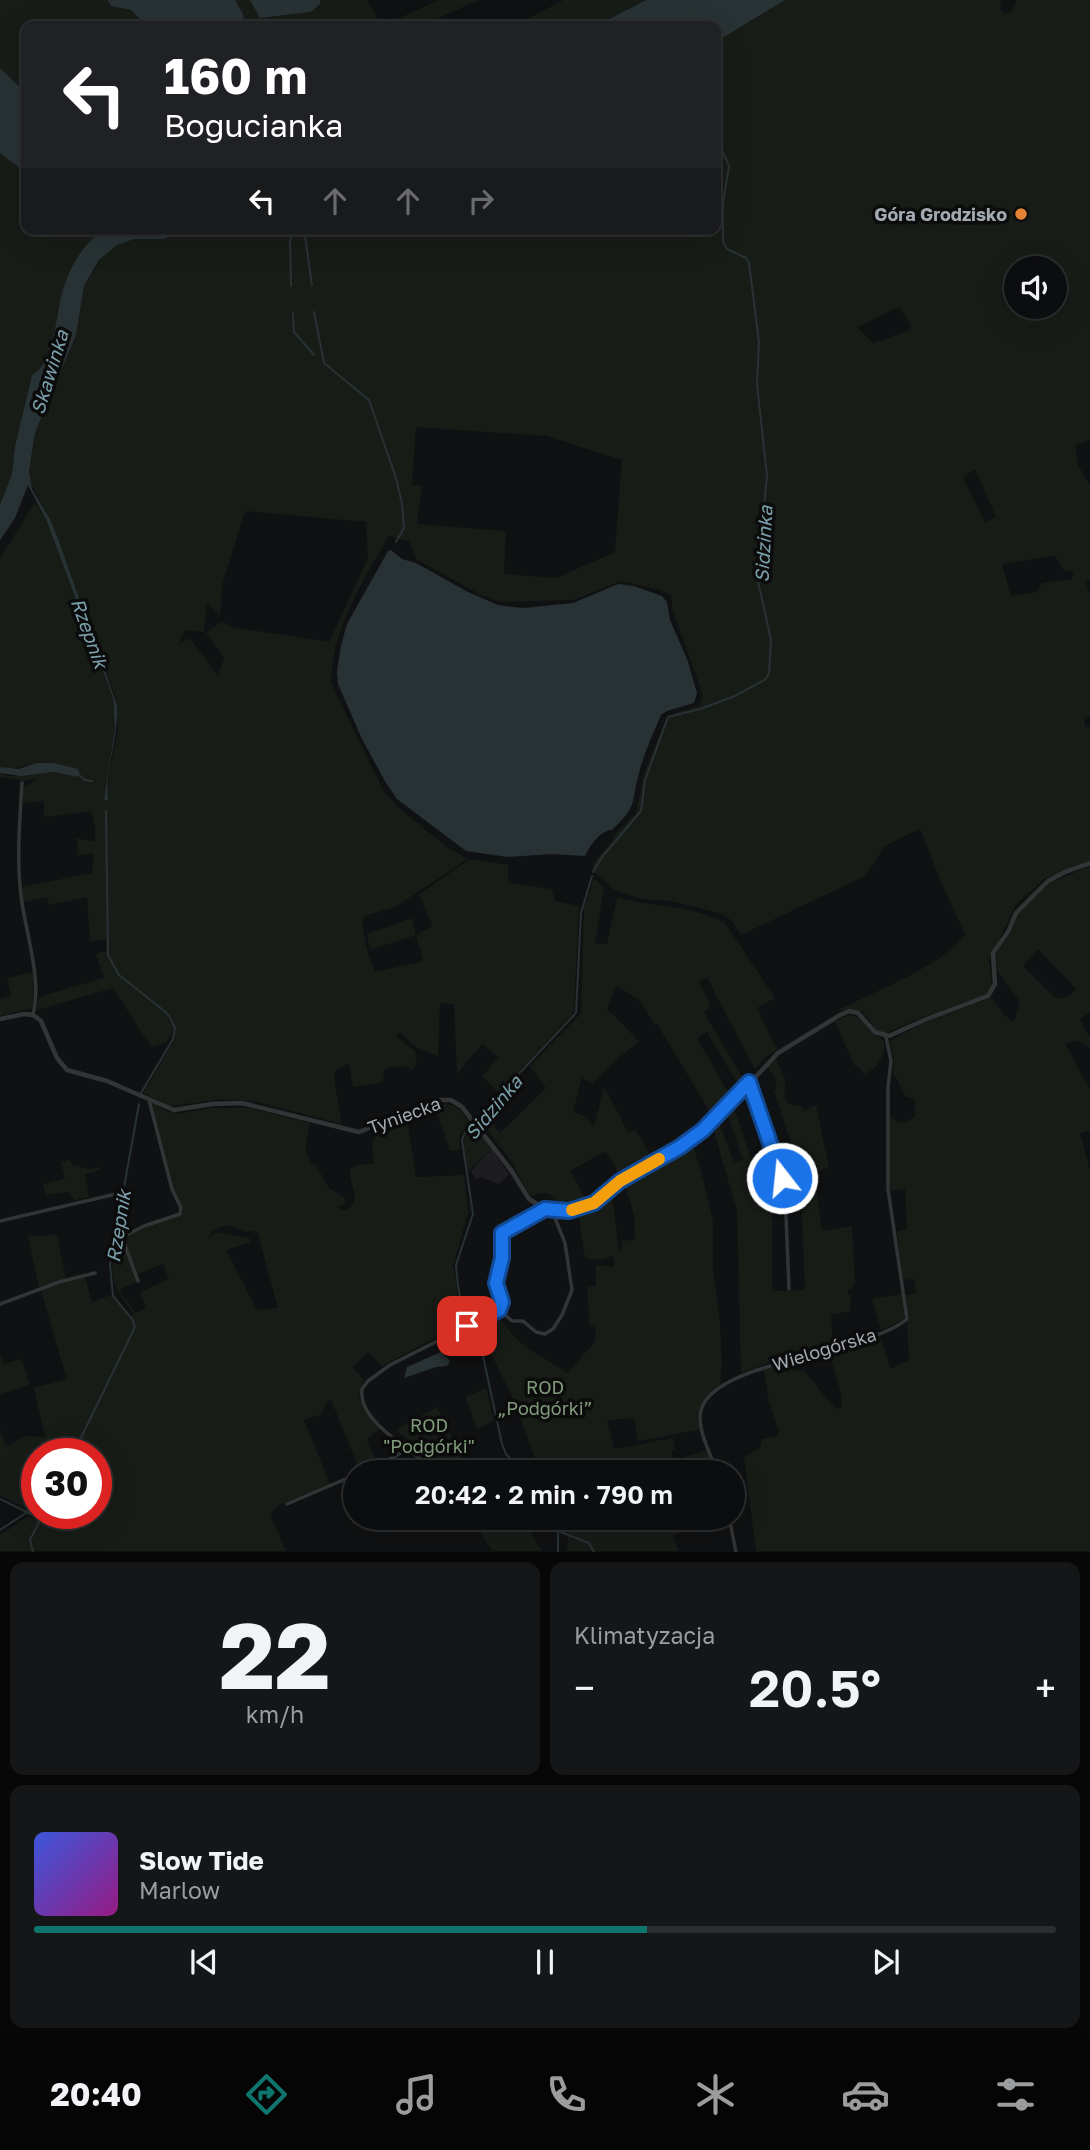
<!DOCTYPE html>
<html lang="pl">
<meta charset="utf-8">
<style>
:root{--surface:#0c0d0e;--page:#151617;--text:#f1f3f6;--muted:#9a9c9e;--line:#2c2d2e;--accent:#0f766e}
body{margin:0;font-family:"Golos Text",sans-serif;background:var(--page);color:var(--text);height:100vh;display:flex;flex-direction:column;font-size:26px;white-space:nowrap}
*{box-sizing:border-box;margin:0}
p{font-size:23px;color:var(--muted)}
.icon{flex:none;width:38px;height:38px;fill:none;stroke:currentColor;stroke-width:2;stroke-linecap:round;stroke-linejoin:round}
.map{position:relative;height:1552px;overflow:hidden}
.side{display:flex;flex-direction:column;gap:10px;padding:10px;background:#070708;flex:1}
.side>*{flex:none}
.top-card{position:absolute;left:21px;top:21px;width:700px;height:214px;border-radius:14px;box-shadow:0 7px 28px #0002,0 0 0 2px var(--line);background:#202124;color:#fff;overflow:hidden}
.fabs{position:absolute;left:1004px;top:256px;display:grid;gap:14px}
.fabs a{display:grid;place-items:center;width:63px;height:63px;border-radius:50%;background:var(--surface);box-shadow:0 7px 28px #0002,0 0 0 2px var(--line);font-size:35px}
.speed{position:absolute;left:21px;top:1438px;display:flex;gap:14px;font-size:35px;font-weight:700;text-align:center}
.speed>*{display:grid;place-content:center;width:91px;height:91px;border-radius:50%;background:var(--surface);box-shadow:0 7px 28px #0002,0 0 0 2px var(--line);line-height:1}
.speed .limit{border:10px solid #d22;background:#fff;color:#111}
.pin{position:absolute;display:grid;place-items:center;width:60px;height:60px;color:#fff;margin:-30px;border-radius:14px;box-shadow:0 4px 10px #0006}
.me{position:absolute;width:77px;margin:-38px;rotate:344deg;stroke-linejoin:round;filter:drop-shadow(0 0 5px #0008)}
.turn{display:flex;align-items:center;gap:24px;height:147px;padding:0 28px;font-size:32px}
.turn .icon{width:91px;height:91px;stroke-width:2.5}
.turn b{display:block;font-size:49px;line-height:60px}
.lanes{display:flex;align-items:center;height:66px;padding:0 28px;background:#0003;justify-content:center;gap:35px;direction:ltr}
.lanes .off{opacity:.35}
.big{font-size:52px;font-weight:600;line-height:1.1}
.side .tile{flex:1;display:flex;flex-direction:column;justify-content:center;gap:10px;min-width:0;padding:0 24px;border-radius:14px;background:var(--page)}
.side .dial{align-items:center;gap:0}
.dial b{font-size:91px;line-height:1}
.song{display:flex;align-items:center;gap:21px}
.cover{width:84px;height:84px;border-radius:10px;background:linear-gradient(135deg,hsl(230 70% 55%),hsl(310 70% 35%))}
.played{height:7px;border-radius:4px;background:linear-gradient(90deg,var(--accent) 60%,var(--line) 60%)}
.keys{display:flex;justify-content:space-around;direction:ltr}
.heat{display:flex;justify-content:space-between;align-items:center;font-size:38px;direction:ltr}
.side .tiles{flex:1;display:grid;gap:10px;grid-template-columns:1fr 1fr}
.tile:last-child{grid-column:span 2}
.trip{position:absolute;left:343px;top:1460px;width:402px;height:70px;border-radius:35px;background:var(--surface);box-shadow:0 7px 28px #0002,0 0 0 2px var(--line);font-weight:600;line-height:70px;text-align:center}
.dock{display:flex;height:112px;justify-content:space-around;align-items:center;background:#050506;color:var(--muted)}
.dock .icon{width:49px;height:49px}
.dock .active{color:var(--accent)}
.dock b{font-size:32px;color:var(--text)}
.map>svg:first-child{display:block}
</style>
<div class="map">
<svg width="1090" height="1552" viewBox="0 0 1090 1552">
<rect width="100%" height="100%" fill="#101112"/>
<!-- built -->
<polygon fill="#1d1d1f" points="492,1149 509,1174 499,1184 481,1177 476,1179 471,1171"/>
<!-- green -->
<g fill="#181c17" fill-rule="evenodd">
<polygon points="0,0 108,0 112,6 131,10 142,21 204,21 212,26 26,26 26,93 0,68"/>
<polygon points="235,0 250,0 261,18 311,12 320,4 320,0 367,0 382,26 439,0 479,0 421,26 221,26 232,23 243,14"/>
<polygon points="564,0 646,0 596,26 513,26"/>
<path d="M785 0H1003L1000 2 1001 10 1006 14 1011 12 1017 0H1090V440L1075 445 1078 465 1090 485V581L1086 582 1090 595V716L1084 718 1085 727 1090 726V861L1044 879 1015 906 989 961 992 987 986 995 923 1017 886 1033 877 1031 863 1012 850 1009 837 1011C872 992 945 965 965 934L941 882 921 831 919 829 885 846 865 876 741 935 733 922 723 914 671 901 641 899 613 889 592 870 594 862 614 839 613 836 636 813 643 777 665 720 670 715 700 705 703 695 672 608 671 595 660 590 621 581 573 600 501 602 481 595 416 559 410 542 389 536C362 582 332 629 331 683L383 790 401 810 447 847 467 859 406 900 392 908 364 916 362 920 366 947 375 972 423 961 416 935 370 950 367 934 412 918 416 935 432 926 419 894 470 859 508 865V883L552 889 555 901 579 906 574 1010 571 1016 499 1092 482 1077 498 1057 482 1044 457 1074 454 1004 440 1003 438 1056 417 1048 400 1033 395 1036 416 1052 415 1057 417 1063 412 1071 406 1066 388 1068 383 1071 384 1080 381 1083 353 1087 349 1063 335 1071 334 1079 342 1124 254 1101 221 1099 171 1106 143 1093 174 1041C177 1028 175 1013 161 1010L172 1022 174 1028 167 1042 151 1047 113 988 37 1010 38 999 42 996 104 978 96 954 106 951V939L90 942 87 897 49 905 47 897 23 902 21 887 92 873 94 854 77 855 78 844 75 838 95 842V826L91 811 44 817V801L23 803V788L37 779 23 781 0 777V773L9 776 54 772 76 777 77 769C65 767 51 760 38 763 24 765 16 771 0 767V558L35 502 47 522 113 698 115 728 104 800H108L109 774 118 729 116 698 98 654 50 519 30 482 29 471 35 433 76 335 84 286 104 254 124 241 142 238 164 239 184 230 221 233 272 229H716V42ZM1017 268H1055V306H1017ZM899 307 910 323 911 330 873 343 857 327ZM416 427 547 436 621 460 622 459 615 552 556 578 504 574 506 531 417 524 422 486 412 485ZM975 469 996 517 985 523 963 477ZM245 511 366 522 368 558 329 642 237 628 239 630 221 622 206 633 224 658 218 675 190 638 179 644 184 630 204 632 207 603 220 616 222 586ZM1052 556 1056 558 1065 571H1074L1072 579 1042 583 1037 592 1011 596 1002 564Z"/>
<path d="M0 153 26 173V229H104C84 243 72 263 64 286 56 310 55 363 32 375L15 446 12 474 0 505Z"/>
<path d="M1090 866V1012L1080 1019 1090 1038V1048L1077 1040 1065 1044 1090 1089V1130L1080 1133 1090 1170V1551H756L744 1457 760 1448 762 1439 777 1436 779 1431 769 1401 764 1370 792 1360 795 1371 803 1370C816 1382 824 1398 837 1409L842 1407 841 1393 829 1352 860 1343 879 1334 891 1369 909 1360 907 1323 909 1318 905 1295 916 1293 914 1279 903 1280 897 1231 907 1229 905 1189 890 1191 889 1115 896 1121 905 1123 915 1117V1099L906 1097 893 1072 894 1060 889 1041 930 1020 991 998 1004 1015 1014 1022 1020 1002 997 971 996 953 1008 938 1019 911 1047 884ZM1038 949 1076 989C1069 996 1063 1000 1054 997L1023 966Z"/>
<path d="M594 878 604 888 595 943 607 944 617 897C652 908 692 904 725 923L775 998 757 1008 777 1050 766 1057 755 1069 707 978 699 981 711 1006 704 1012 744 1080 739 1086 707 1032 697 1038 730 1096 710 1112 657 1024 655 1025 639 1000 616 985 607 1010 617 1018 639 1042 622 1055 592 1084 582 1078 573 1112 586 1117 594 1127 604 1087 628 1132 636 1130 653 1160 620 1176 606 1151 570 1171 587 1202 562 1208C554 1193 546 1189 531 1197L514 1167 515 1166 480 1120 485 1115 500 1133 546 1088 530 1066 581 1013 584 908Z"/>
<polygon points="33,972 33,1008 0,1016 0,999 11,996 7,978"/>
<path d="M847 1015 860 1017 870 1031 884 1041C885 1055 878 1069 864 1074L861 1069 855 1066 835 1022Z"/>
<path d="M776 1059C779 1066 784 1075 785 1082 785 1099 781 1105 802 1106L803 1111 816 1105 829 1168 814 1172 822 1231 852 1226 855 1281 851 1289H848V1294L851 1295 850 1311 831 1315 833 1347 779 1359 741 1373 737 1211 713 1128 719 1122 734 1163 743 1160 727 1112 733 1105 753 1165 761 1163 772 1206V1291L805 1290 801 1195 788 1196 778 1157 794 1152 774 1091 777 1089 774 1076 767 1067Z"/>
<path d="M151 1102 166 1111 178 1114 210 1108H249L310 1123C306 1139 303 1149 311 1164L316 1165 328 1187 346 1199 343 1205 339 1206 340 1211 348 1209C363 1195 348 1186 350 1169L355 1166 374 1163 372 1145 376 1131 407 1118 416 1177 464 1175 468 1213 453 1266 462 1313 467 1325 445 1333 382 1366 368 1353 353 1367 364 1381 359 1394 360 1400 380 1429 367 1439 378 1465 360 1471 331 1400 326 1402 322 1414 304 1420 330 1484 279 1505 270 1514 286 1551H0V1535L28 1516 36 1520 39 1516 0 1495V1430L6 1447 25 1436 45 1437 34 1388 67 1379 41 1291 58 1283 85 1277 92 1302 111 1295 129 1317 134 1315C111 1281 108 1281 117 1238L180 1214 183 1210 173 1186ZM226 1225 246 1232 257 1231 278 1308 257 1310 226 1250 251 1242 249 1238 217 1232 207 1239 213 1230ZM163 1264 169 1279 140 1292 146 1308 136 1313 119 1290 136 1282 134 1276ZM37 1454H96V1514H37Z"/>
<path d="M444 1104C457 1104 462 1113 470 1122L459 1136 460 1150 450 1151 435 1107Z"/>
<path d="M473 1125 492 1149 468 1171C465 1151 458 1140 473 1125Z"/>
<path d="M692 1142 704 1182 713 1222V1270L720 1323 722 1365 720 1386 701 1404 697 1415 700 1427 697 1430 638 1441 634 1418 607 1420 614 1449 673 1438 675 1449 671 1451 674 1460 708 1450 712 1465 691 1472H540L514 1401 477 1324 498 1315C520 1350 537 1352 568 1373L596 1340 595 1327 590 1326 587 1287 596 1286V1265L614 1267 613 1256 601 1260 585 1258 578 1213 596 1207 612 1195 619 1251H622L621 1241 635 1240 634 1215 625 1185 637 1174Z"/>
<polygon points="70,1160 72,1165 89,1169 100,1167 100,1170 85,1174 89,1197 75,1200 67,1192 46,1195 43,1184 65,1178 61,1162"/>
<polygon points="57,1235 66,1279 39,1288 28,1236"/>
<polygon points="902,1294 906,1314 902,1321 881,1330 872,1299"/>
<polygon points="0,1353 4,1364 21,1359 30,1384 0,1395"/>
<polygon points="486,1388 494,1421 477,1429 465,1397"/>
<polygon points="437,1407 470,1472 436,1472 397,1429"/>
<polygon points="470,1517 521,1517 542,1551 492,1551"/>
<polygon points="561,1517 696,1517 699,1527 673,1535 678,1551 567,1551 568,1531"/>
</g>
<!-- water -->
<g fill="#283234">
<polygon points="108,0 235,0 243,14 244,21 236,26 232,23 212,26 204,21 170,23 142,21 131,10 111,6"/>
<polygon points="250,0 320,0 320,4 311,12 260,18"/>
<polygon points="646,0 785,0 716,42 716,26 596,26"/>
<polygon points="0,68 26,93 26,173 0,153"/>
<path d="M104 229H272L221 233 184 230 164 239H134L117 245 99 260 84 286 76 335 35 433 29 471 32 489 50 519 58 539 117 705C119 739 105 768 108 800H104L115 728 113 698 47 522 28 485 15 518 0 540V505L12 474 15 446 32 375C55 364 56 309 64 286 72 263 84 243 104 229Z"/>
<path d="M391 550 402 559 416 563 468 592 498 605 523 608 573 603 618 584 634 586 662 596 667 602 670 620 687 659 697 693 694 703 667 711 661 715C653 734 644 753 639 773 630 805 639 804 612 830 599 831 590 846 585 856L552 854 508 857 466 851 397 799 386 783 362 739 338 684 337 672 341 645 347 624 388 551Z"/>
<polygon points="37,763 54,763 78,769 80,774 77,777 54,772 21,776 0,773 0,767 19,769"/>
<polygon points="441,1352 450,1361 447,1366 436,1367 404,1378 407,1367"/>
</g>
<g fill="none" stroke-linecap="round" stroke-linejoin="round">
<!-- stream -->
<g stroke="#283234" stroke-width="2">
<polyline points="304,229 312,285"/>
<polyline points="291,286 290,241 295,229"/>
<polyline points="314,312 324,363 369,400 396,478 402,504 404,528 396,542"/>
<polyline points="293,313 294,332 314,355"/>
<polyline points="79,775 85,780 92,781"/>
<polyline points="106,811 108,955 119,975 163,1010 170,1017 175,1028 173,1039 141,1093"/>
<polyline points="593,872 602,857 641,811 645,780 668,717 700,709 735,696 766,679 769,673 771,640 757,577 767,476 757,384 759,342 749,263 746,258 727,249 723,242 723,204 729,166 719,143"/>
<polyline points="73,1454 135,1327 132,1319 113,1296 110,1265 139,1104"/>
<path d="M521 1472 506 1454 502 1444 481 1347C477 1335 471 1327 466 1316 460 1302 457 1281 456 1265L473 1214 462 1140 466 1130 576 1013 581 913 592 876"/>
<polyline points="0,1499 41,1519"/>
<polyline points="554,1517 558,1527 558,1552"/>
<polyline points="0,1530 26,1513"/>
<polyline points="558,1531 589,1543 594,1552"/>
<polyline points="33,1552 30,1540 43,1514"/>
</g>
<!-- minor -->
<g stroke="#323436" stroke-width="3.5">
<path d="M22 783C20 818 17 852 20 886 23 928 43 975 33 1015"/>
<polyline points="749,1082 773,1148 785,1192 789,1289"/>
<polyline points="545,1209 502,1233 502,1258 496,1283 502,1302 499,1310 512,1321 523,1321 536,1332 545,1334 553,1329 562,1315 572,1290 565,1243 555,1218 555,1211"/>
<polyline points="0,1221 116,1194"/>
<polyline points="138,1281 122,1237 144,1226 180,1214 181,1208 172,1189 149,1100"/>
<polyline points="0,1304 59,1282 95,1273"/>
<path d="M424 1462C405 1445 358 1420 362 1389L368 1381 390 1365 499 1310"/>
<polyline points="364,1472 407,1450"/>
<path d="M717 1472C711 1455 696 1428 701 1410 715 1360 867 1354 907 1319L888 1189V1087L891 1061 886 1037"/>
<polyline points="287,1504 355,1475"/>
<polyline points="729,1517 736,1552"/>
</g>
<!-- tertiary -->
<polyline stroke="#323436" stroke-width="4.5" points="0,1019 24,1014 33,1015 41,1021 57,1058 67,1070 107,1081 174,1110 212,1104 242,1103 359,1132 439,1100 451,1100 462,1107 511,1170 529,1199 545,1209 555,1211 586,1207 602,1197 628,1176 692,1139 718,1117 778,1053 840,1015 849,1011 858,1013 875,1032 889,1036 929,1018 988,996 995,984 993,953 1008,932 1016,913 1048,881 1065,872 1090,863"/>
</g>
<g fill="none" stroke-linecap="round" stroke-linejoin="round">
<!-- route casing -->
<g stroke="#114b97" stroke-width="18">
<polyline id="route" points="467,1326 499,1310 502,1302 496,1283 502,1258 502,1233 545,1209 569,1211 594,1203 620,1181 680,1147 703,1130 749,1082 782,1178"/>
</g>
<!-- route -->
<use href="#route" stroke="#1a73e8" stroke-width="12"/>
<!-- slow -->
<polyline stroke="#f59e0b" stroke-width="12" points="572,1210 594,1203 620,1181 659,1159"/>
</g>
<!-- markers -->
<circle fill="#e58235" stroke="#0c0c0d" stroke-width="2.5" cx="1021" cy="214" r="7"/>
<g text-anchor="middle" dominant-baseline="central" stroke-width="7" stroke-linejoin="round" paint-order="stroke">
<!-- poi labels -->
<g font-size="18" font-weight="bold" fill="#a3abb2" stroke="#0c0c0d" text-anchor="end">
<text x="1007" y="214">Góra Grodzisko</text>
</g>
<!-- street labels -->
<g font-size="18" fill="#a3abb2" stroke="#0c0c0d">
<text transform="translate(404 1115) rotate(-20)">Tyniecka</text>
<text transform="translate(824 1349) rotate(-17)">Wielogórska</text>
</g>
<!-- park labels -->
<g font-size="18" fill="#809c7b" stroke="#0c0c0d">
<text x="545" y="1387">ROD<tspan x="545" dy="21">„Podgórki”</tspan></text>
<text x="429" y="1425">ROD<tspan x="429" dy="21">"Podgórki"</tspan></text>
</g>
<!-- water labels -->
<g font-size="19" font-style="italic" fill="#7ba0ab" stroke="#0c0c0d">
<text transform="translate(49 372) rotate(-73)">Skawinka</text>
<text transform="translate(763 544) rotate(-87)">Sidzinka</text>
<text transform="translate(90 633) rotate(70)">Rzepnik</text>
<text transform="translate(493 1107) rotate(-50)">Sidzinka</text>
<text transform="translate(118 1226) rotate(-81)">Rzepnik</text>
</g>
</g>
</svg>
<div class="fabs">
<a><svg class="icon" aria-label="sound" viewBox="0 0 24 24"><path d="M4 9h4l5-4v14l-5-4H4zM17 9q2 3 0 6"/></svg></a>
</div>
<div class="speed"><div class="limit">30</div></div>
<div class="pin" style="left:467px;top:1326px;background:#d93025"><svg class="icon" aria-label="arrive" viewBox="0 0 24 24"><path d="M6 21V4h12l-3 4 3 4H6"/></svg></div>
<svg class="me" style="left:782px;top:1178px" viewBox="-20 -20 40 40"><circle r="17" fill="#1a73e8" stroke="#fff" stroke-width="3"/><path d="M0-11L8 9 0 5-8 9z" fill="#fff"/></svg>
<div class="trip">20:42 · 2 min · 790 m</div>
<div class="top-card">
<div class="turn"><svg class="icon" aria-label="left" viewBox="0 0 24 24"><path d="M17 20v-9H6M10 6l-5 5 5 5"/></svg><div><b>160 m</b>Bogucianka</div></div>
<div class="lanes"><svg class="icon" aria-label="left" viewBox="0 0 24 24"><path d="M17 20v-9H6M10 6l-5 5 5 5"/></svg><svg class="icon off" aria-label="ahead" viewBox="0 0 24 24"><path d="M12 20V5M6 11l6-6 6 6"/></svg><svg class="icon off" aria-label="ahead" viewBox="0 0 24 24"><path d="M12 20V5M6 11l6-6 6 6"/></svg><svg class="icon off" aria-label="right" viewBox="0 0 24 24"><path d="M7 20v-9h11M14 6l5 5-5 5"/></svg></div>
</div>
</div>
<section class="side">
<div class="tiles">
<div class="tile dial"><b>22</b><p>km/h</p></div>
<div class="tile"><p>Klimatyzacja</p>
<div class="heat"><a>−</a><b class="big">20.5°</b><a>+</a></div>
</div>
<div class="tile">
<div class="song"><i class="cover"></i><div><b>Slow Tide</b><p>Marlow</p></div></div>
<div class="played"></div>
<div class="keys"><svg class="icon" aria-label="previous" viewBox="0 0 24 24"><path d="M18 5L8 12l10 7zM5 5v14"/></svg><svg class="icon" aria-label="pause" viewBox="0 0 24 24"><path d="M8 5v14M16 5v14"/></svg><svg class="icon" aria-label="next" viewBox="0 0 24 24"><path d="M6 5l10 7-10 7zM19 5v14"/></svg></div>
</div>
</div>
</section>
<nav class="dock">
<b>20:40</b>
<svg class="icon active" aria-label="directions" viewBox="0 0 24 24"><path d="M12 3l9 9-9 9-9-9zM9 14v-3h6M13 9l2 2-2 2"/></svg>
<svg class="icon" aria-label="music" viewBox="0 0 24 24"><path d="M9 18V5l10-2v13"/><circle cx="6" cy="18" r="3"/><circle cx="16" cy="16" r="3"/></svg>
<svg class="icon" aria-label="phone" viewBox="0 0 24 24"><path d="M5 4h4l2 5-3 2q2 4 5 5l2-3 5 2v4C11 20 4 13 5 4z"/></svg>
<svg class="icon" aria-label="climate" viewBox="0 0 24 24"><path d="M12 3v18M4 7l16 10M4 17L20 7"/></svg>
<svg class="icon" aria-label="car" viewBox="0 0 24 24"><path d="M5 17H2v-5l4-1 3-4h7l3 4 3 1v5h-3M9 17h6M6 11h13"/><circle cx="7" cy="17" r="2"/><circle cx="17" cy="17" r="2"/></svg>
<svg class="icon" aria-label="filters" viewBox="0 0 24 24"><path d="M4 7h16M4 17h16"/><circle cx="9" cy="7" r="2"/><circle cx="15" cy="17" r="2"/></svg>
</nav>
